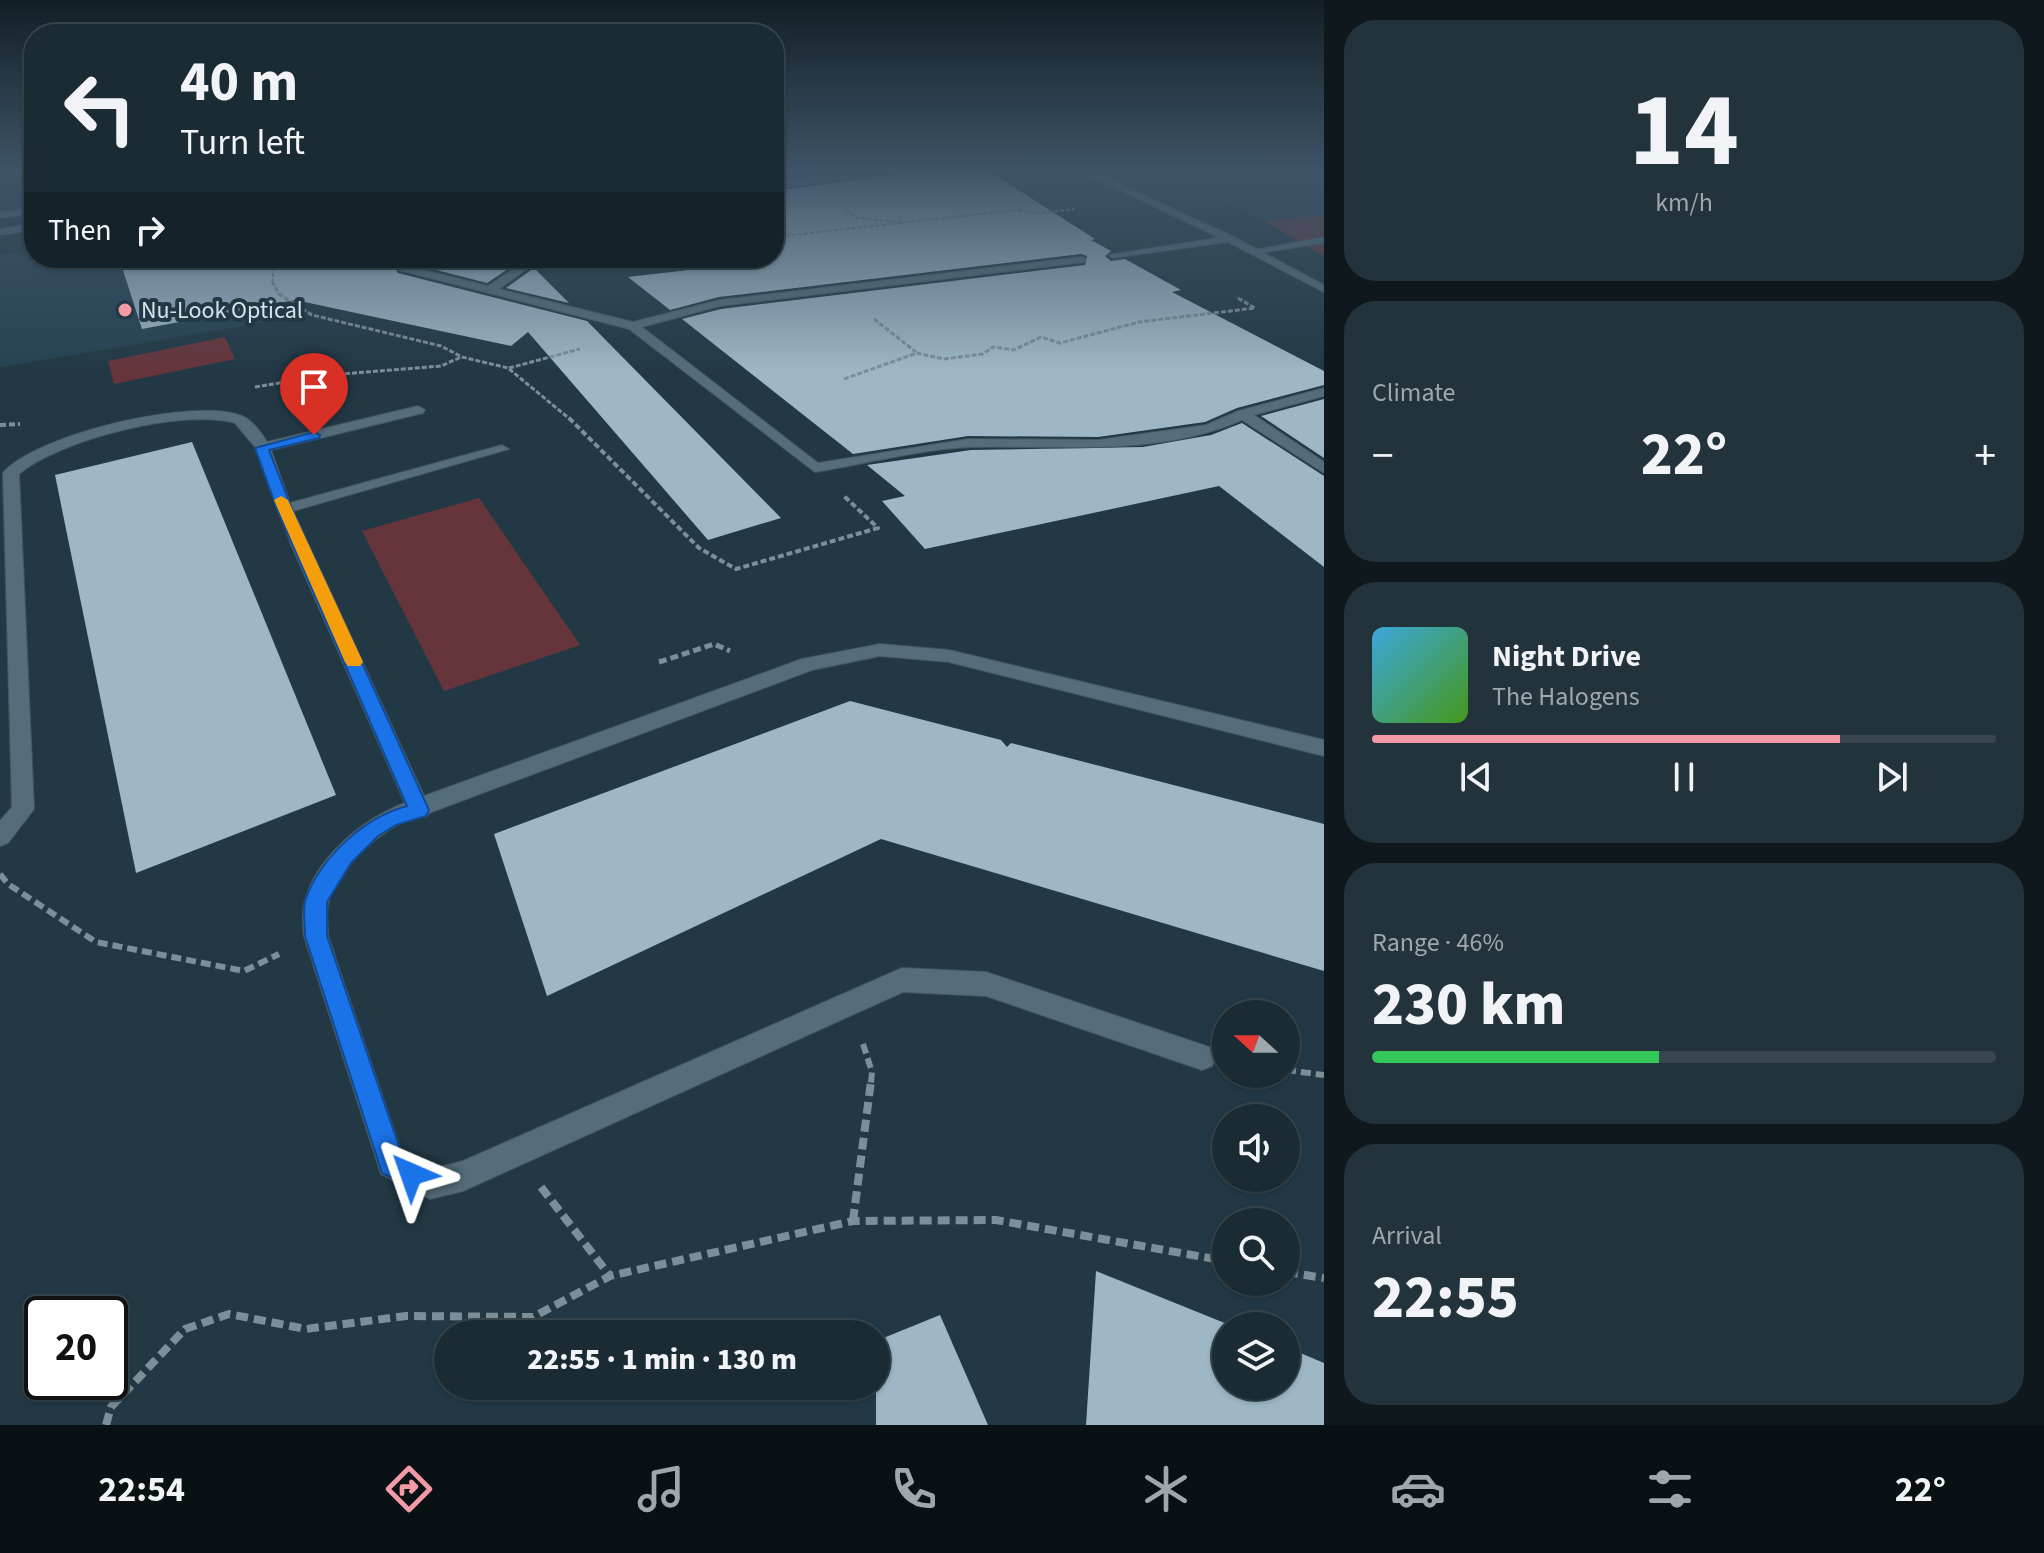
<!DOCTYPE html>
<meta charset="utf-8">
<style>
:root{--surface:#1a2b34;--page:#23333c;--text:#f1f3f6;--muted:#9fa7ac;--line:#38474f;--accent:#f49aa5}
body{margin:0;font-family:"Source Sans 3",sans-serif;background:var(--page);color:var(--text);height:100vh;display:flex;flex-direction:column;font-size:30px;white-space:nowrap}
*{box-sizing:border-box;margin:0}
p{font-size:26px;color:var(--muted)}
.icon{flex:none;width:44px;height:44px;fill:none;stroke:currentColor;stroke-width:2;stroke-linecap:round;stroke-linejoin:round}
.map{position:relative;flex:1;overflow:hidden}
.sheet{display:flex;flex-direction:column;gap:20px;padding:20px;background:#0e181d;width:720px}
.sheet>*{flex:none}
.hud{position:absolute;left:24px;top:24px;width:760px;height:244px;border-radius:32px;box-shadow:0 2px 6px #0004,0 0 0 2px var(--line);background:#1a2b34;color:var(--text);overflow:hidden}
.needle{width:52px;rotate:291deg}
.buttons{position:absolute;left:1212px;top:1000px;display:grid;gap:16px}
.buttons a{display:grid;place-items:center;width:88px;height:88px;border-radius:50%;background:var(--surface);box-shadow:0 2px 6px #0004,0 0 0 2px var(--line);font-size:40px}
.speed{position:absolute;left:24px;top:1296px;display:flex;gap:16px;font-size:40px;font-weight:700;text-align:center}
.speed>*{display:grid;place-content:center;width:104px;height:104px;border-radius:50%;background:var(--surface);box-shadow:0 2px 6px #0004,0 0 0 2px var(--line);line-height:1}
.speed .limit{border:4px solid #111;border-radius:12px;background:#fff;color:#111}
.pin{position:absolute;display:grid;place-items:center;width:68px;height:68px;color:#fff;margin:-82px -34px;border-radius:50% 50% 50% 0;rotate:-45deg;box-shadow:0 0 8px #0007}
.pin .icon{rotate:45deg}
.me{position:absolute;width:88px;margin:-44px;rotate:317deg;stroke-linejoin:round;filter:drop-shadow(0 0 6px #0008)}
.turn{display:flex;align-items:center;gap:28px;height:168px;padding:0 24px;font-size:36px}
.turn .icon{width:104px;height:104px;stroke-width:2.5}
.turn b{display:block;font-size:56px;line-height:68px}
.then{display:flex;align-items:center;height:76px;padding:0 24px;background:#0003;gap:16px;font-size:30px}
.big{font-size:60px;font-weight:800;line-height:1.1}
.sheet .widget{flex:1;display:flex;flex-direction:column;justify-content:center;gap:12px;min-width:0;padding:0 28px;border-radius:32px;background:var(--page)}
.sheet .dial{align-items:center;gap:0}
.dial b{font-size:104px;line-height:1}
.song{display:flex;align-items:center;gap:24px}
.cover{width:96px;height:96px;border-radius:12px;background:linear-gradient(135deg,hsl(200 70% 55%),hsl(100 70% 35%))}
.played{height:8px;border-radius:4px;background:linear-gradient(90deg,var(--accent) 75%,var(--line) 75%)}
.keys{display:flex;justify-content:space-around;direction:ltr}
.heat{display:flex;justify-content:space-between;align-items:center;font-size:44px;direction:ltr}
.charge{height:12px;border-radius:6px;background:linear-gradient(90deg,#34c759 46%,var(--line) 0)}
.trip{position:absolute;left:434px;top:1320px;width:456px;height:80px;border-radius:40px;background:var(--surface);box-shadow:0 2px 6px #0004,0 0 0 2px var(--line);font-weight:800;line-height:80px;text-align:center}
.tabs{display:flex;height:128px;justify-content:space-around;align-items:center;background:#0a1115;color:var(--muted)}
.tabs .icon{width:56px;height:56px}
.tabs .active{color:var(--accent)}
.tabs b{font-size:36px;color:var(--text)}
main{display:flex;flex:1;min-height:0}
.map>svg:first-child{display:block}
</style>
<main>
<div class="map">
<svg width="1324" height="1425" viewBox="0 0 1324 1425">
<rect width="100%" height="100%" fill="#223945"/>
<!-- built -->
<g fill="#264353">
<polygon points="1159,172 1324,172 1324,215 1264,221"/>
<polygon points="34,250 34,258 238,258 268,322 0,367 0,255"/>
</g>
<!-- green -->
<g fill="#66353c">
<polygon points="1324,215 1324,256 1264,221"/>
<polygon points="225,337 235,359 114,384 108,361"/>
<polygon points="479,498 580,645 444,691 362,531"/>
</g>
<!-- building -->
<g fill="#9db7c6">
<polygon points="916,172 990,172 1095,239 1091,240 1111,251 1105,256 1111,261 1125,259 1181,290 1172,292 1324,371 1324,385 1237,408 1205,422 1098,437 968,436 853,454 682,319 721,309 1085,265 1087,256 1081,254 719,297 670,310 628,277 774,260 774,191"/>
<polygon points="119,258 388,258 398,273 587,321 781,518 708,540 528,332 511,346 295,300 142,329"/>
<polygon points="405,258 525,258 487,283 409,263"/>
<polygon points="534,268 569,303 506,288"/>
<polygon points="1324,399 1324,458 1261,416"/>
<polygon points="1242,423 1324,476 1324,567 1219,486 925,549 882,501 905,496 867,465 971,450 1143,447 1211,435"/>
<polygon points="192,442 336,795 136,873 55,475"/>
<polygon points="850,701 1001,740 1007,747 1011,743 1324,824 1324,971 881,839 547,996 494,834"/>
<polygon points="1096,1271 1232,1326 1226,1326 1226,1386 1286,1386 1286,1347 1324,1363 1324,1425 1086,1425"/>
<polygon points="940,1315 988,1425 876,1425 876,1341"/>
</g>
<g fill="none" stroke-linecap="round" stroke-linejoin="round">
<!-- service casing -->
<g stroke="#425660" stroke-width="2">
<g id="service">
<polygon points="1230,236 1234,241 1113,258 1108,255"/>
<polygon points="1324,237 1324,243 1255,254 1250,251"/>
<polygon points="55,258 65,258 65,259 60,262"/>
<path d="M418 406 425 410 423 413 271 450 290 503 502 445 509 449 293 511 424 796 802 659 880 644 949 650 1324 740V756L949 662 880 656 812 670 429 813 427 816C417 819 407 819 397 825 371 839 334 874 328 904 326 915 328 926 328 936L402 1154 431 1169 463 1161 902 968 986 972 1212 1048 1216 1057 1212 1066 1202 1070 986 996 903 992 463 1191 430 1199 381 1174 304 936C303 926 302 915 304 905 314 858 363 819 405 803L291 544 255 447 235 423C183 408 59 440 19 474L34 809 8 843 0 846V821L12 807 3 473C37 434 194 397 242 416 253 421 261 432 267 442Z"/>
</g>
</g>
<!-- pedestrian casing -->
<g stroke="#425660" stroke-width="2">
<g id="pedestrian">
<polygon points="877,172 913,172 774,188 774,182"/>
<path d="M1081 257 1085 258V262L720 306 642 327 818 463 968 439 1098 440 1206 425 1238 411 1324 388V396L1254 415 1324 462V473L1242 420C1158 457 1061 445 971 447 923 449 864 464 815 472L629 329 399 270 391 258H401L407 266 488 286 530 258H542L499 289 633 322 719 300Z"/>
</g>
</g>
<!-- tertiary casing -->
<g stroke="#425660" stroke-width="2">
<g id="tertiary">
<polygon points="1082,172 1094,172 1234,237 1324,285 1324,292 1226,241"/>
<polygon points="34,208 34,214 0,218 0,212"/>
<polygon points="34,224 34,230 0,235 0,229"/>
</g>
</g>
<!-- path-far5 -->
<g stroke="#7c8e98" stroke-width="2" stroke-dasharray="4 2" stroke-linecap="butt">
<polyline points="846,210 857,218 901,222"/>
<polyline points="774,237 1017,210 1040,213 1075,209"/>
<polyline points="706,258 717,268"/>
<polyline points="579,267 589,258"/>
<polyline points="273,283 273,258"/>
</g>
<!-- path-far4 -->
<g stroke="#7c8e98" stroke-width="3" stroke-dasharray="5 2" stroke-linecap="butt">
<polyline points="272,281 279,294 312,315 441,346 462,357 508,368 571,420"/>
<polyline points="874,319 916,352"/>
<polyline points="509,368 580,349"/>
<polyline points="844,379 917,353 944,359 983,354 993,347 1014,350 1041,337 1060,343 1139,322 1255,308 1236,297"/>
<polyline points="255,387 329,375 441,366 461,357"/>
</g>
<!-- path-far3 -->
<g stroke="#7c8e98" stroke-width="4" stroke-dasharray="6 3" stroke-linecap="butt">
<polyline points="569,418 699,548 736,569 878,528 844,496"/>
<polyline points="0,425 20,424"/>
</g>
<!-- path-far2 -->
<polyline stroke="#7c8e98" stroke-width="5" stroke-dasharray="8 4" stroke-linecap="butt" points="659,662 714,644 730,651"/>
<!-- path-far1 -->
<g stroke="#7c8e98" stroke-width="6" stroke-dasharray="10 5" stroke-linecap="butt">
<polyline points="0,874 8,884 96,942 244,971 279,954"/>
<polyline points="863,1044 872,1072 871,1083"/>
<polyline points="1286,1070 1324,1075"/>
</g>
<!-- path -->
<g stroke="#7c8e98" stroke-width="8" stroke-dasharray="12 6" stroke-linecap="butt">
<polyline points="541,1187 610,1276"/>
<polyline points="853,1221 871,1081"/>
<polyline points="1286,1272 1324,1278"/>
<polyline points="106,1425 111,1407 185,1329 229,1314 306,1329 406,1316 533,1317 610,1276 853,1221 996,1220 1226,1261"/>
</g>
<!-- service -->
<use href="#service" fill="#556d7b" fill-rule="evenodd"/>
<!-- pedestrian -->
<use href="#pedestrian" fill="#556d7b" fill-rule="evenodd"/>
<!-- tertiary -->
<use href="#tertiary" fill="#556d7b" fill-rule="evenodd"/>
</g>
<!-- sky -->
<linearGradient id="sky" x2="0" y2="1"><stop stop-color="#131f26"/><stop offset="0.46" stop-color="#3e5468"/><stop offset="1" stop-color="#3e5468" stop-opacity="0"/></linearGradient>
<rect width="1324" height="372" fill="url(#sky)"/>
<!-- route -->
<path fill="#1a73e8" stroke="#114b97" stroke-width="2" d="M314 432 320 435 319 438 269 450 292 509 429 810 426 816 396 825 378 836 351 863 327 902V936L402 1155 420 1164 424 1174 420 1183 411 1187 382 1173 305 936C305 924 302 908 306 898 322 856 365 817 407 806L277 509 255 448Z"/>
<!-- slow -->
<polygon fill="#f59e0b" points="281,496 288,500 363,662 360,666 348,666 345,662 274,500"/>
<!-- markers -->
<circle fill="#f49aa5" stroke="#223945" stroke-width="3" cx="125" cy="310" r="8"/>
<g text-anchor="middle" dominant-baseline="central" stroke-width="8" stroke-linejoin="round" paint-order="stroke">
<!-- far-poi labels -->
<g font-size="24" fill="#d5e2ea" stroke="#223945" text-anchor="start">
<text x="141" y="310">Nu-Look Optical</text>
</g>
</g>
</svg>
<div class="buttons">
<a><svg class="needle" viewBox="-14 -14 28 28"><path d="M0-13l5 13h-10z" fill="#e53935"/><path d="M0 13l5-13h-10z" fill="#9fa7ac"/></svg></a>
<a><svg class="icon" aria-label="sound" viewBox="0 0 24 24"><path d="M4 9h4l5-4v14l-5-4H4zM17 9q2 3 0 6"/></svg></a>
<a><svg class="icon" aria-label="search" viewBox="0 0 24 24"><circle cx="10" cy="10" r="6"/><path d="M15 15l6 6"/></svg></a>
<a><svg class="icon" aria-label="layers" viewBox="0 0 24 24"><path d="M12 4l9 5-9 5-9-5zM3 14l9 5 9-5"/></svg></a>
</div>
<div class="speed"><div class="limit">20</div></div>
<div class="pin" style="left:314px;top:435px;background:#d93025"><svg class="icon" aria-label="arrive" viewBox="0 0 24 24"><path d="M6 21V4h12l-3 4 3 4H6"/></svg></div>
<svg class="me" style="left:411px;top:1174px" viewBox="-20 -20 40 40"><path d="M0-17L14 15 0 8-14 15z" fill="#1a73e8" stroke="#fff" stroke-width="4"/></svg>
<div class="trip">22:55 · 1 min · 130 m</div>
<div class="hud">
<div class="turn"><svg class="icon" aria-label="left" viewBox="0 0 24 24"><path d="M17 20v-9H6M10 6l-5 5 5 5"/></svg><div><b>40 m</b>Turn left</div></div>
<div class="then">Then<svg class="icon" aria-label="right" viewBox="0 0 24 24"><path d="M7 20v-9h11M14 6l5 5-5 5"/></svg></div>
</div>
</div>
<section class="sheet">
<div class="widget dial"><b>14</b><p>km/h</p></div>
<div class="widget"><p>Climate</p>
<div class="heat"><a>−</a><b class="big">22°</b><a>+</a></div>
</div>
<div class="widget">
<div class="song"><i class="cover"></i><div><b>Night Drive</b><p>The Halogens</p></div></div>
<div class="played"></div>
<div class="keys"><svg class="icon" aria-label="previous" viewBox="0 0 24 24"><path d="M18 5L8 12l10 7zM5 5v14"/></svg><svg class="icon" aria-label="pause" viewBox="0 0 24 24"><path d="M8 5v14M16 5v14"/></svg><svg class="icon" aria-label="next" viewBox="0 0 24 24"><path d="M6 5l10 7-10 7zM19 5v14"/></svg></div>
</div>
<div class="widget"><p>Range · 46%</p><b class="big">230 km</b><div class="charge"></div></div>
<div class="widget"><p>Arrival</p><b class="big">22:55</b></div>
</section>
</main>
<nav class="tabs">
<b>22:54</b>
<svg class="icon active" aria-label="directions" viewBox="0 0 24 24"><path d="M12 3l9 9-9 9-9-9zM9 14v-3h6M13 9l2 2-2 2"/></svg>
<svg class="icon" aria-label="music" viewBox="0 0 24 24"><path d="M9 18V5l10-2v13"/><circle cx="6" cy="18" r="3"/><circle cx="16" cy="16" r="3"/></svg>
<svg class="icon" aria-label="phone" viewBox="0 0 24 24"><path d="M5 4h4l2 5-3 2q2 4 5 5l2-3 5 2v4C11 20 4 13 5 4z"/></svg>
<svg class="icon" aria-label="climate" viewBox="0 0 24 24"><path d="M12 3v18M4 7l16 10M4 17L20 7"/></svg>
<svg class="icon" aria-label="car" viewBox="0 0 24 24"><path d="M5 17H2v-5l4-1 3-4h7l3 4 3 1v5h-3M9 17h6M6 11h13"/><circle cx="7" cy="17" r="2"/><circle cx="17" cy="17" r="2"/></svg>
<svg class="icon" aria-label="filters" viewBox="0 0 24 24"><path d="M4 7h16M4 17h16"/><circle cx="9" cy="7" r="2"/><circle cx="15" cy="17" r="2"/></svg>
<b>22°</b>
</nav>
